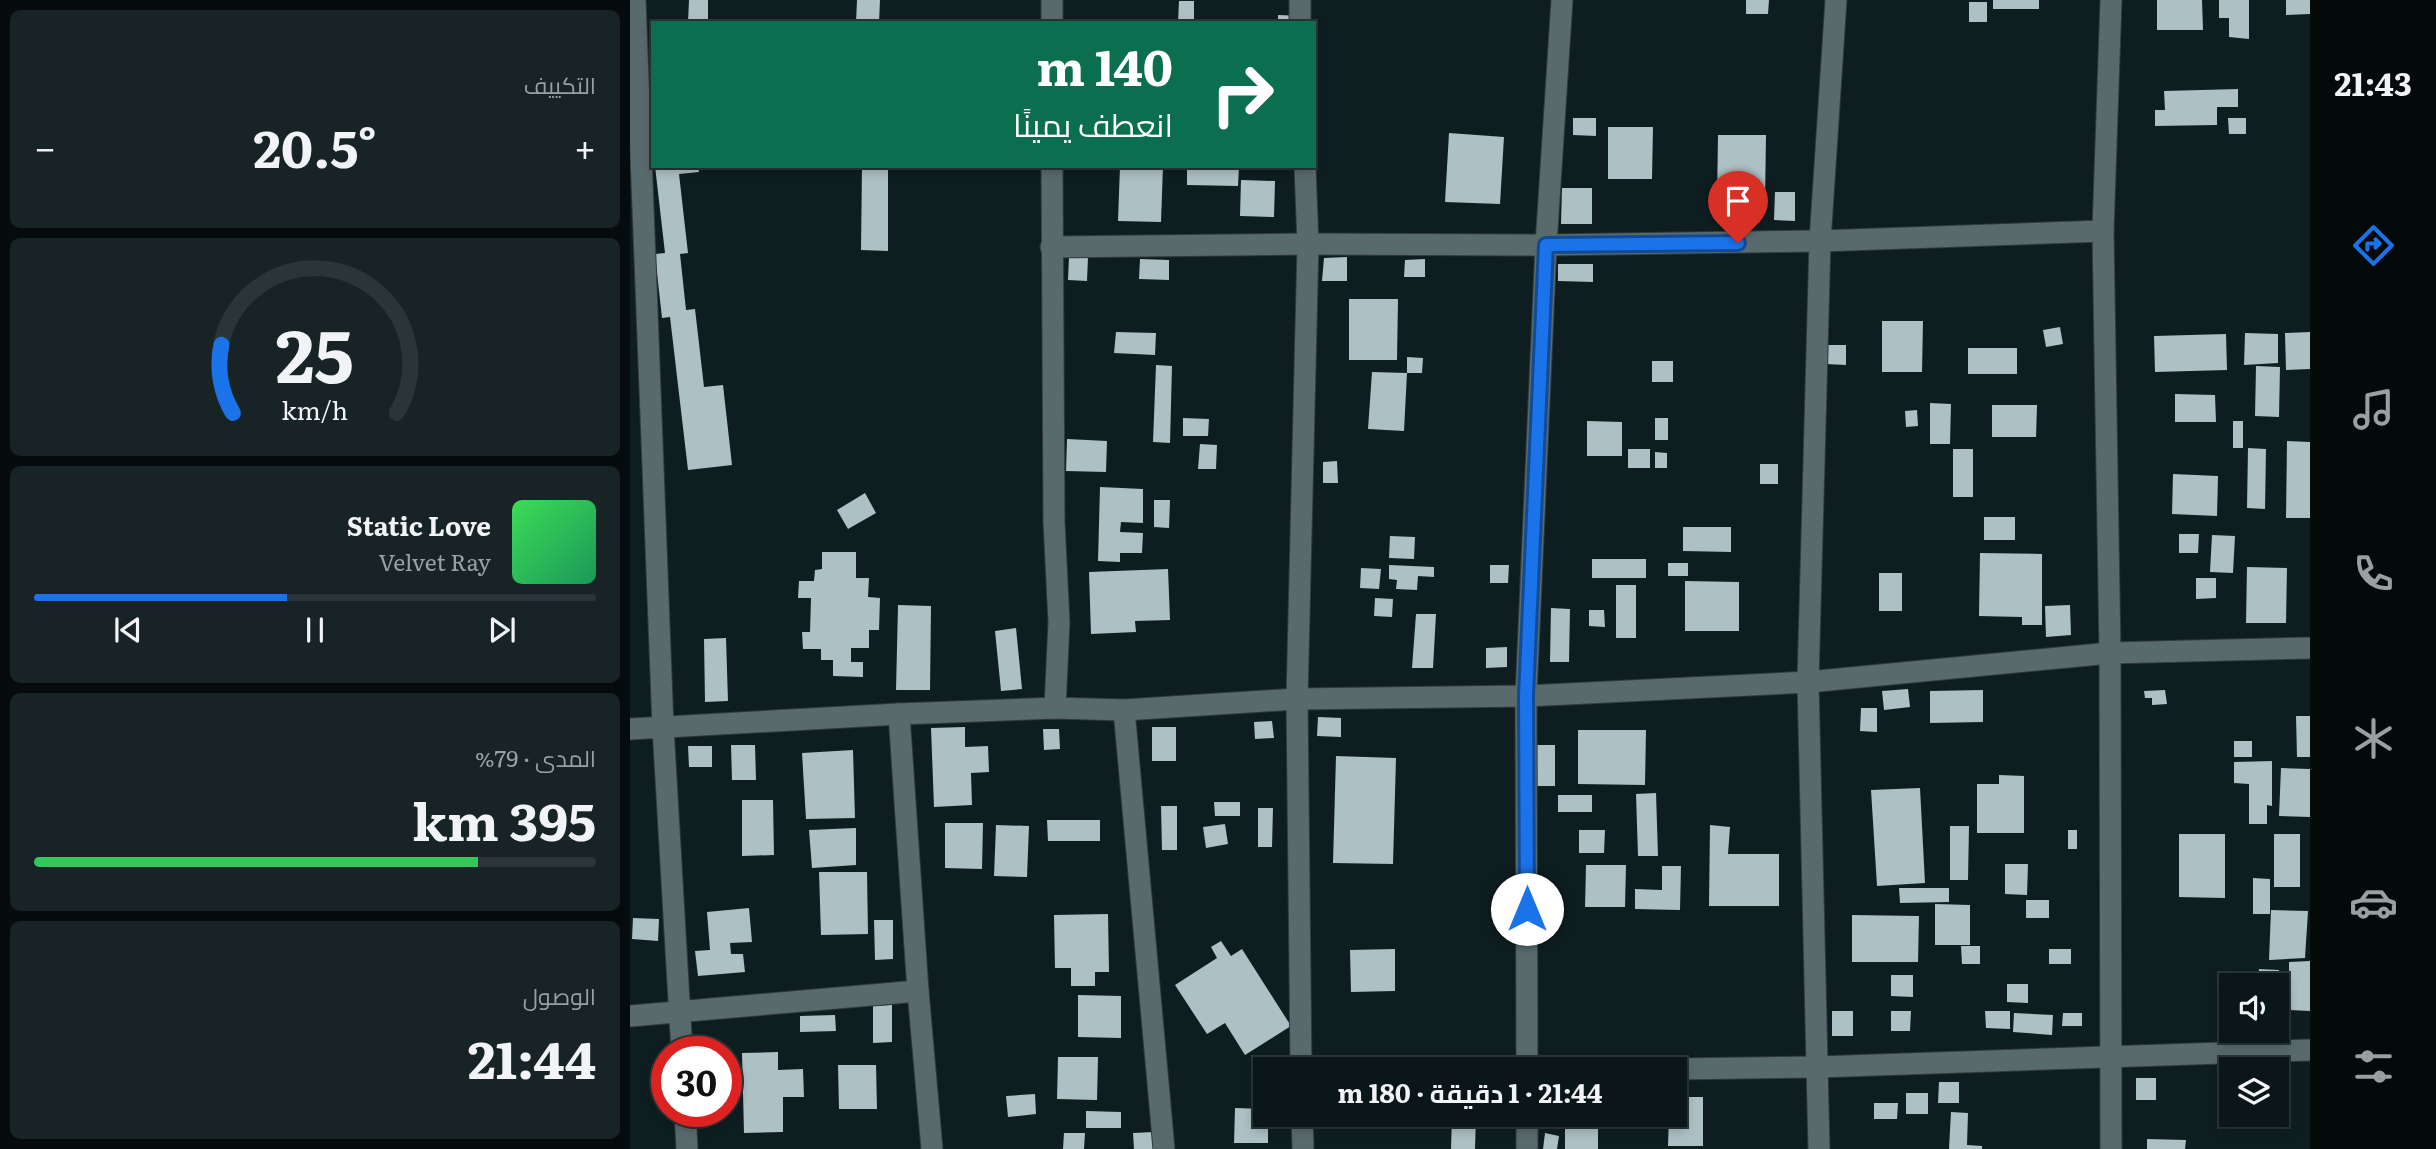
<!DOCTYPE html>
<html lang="ar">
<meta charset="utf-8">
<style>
:root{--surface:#0a1618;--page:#182325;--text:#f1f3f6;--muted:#999fa2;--line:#2a3537;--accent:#1a73e8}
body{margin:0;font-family:Literata,Cairo,serif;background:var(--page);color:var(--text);direction:rtl;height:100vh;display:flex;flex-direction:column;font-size:26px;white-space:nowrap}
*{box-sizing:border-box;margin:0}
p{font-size:23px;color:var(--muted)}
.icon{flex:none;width:38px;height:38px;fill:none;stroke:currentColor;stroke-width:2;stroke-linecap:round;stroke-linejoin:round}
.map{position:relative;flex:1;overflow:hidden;direction:ltr}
.details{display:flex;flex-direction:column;gap:10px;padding:10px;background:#060c0d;width:630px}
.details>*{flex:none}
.hud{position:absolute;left:21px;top:21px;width:665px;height:147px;border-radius:0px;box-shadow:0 4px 10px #0003,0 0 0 2px var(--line);direction:rtl;background:#0b6e4f;color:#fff;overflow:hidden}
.controls{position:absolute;left:1589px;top:973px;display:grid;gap:14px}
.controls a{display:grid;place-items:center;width:70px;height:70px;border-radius:0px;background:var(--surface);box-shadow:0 4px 10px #0003,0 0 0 2px var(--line);font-size:35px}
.speed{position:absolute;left:21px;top:1036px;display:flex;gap:14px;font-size:35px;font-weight:700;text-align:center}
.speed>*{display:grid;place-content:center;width:91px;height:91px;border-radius:50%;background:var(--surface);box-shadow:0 4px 10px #0003,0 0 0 2px var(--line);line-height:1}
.speed .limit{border:10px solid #d22;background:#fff;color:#111}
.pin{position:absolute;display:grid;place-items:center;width:60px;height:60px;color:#fff;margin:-72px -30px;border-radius:50% 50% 50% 0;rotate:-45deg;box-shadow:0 0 7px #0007}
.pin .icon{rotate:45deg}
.me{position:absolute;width:77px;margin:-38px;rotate:0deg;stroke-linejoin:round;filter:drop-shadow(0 0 5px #0008)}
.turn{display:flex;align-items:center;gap:24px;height:147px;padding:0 28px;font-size:32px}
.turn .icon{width:91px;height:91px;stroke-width:2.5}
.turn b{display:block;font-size:49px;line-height:60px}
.big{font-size:52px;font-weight:700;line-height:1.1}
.details .tile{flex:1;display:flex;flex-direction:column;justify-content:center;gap:10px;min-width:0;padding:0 24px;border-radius:10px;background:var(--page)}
.details .dial{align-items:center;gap:0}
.dial svg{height:182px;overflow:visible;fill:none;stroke:var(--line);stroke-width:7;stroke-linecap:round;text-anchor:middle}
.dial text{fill:var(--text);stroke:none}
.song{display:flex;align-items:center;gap:21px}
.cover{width:84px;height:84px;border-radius:10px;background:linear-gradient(135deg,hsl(130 70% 55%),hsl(150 70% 35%))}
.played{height:7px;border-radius:4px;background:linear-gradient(90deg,var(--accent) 45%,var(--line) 45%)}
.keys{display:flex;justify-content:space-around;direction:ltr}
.heat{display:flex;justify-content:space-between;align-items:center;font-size:38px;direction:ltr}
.charge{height:10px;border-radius:5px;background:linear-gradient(90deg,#34c759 79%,var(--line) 0)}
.trip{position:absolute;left:623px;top:1057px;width:434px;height:70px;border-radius:0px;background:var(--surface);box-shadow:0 4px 10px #0003,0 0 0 2px var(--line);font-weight:700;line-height:70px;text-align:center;direction:rtl}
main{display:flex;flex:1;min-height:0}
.tabs{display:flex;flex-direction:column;width:126px;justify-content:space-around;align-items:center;background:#04090a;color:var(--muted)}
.tabs .icon{width:49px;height:49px}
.tabs .current{color:var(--accent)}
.tabs b{font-size:32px;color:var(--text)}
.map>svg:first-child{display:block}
</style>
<main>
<nav class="tabs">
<b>21:43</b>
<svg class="icon current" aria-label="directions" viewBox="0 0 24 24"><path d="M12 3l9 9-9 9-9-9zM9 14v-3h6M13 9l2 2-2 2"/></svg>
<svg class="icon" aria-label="music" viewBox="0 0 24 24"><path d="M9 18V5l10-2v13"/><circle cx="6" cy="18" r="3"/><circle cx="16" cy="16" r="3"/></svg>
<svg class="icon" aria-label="phone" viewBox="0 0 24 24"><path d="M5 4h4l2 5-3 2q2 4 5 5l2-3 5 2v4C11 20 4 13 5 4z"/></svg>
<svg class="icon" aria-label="climate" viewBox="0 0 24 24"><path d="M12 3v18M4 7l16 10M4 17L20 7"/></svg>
<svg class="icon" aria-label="car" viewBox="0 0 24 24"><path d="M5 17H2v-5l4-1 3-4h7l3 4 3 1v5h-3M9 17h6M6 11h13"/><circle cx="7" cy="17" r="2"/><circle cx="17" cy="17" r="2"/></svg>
<svg class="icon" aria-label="filters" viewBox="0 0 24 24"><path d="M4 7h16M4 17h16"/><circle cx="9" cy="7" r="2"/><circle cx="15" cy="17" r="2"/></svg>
</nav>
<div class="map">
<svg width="1680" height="1149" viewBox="0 0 1680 1149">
<rect width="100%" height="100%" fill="#0e1e20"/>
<!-- building -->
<g fill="#adc0c3">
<polygon points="59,0 78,0 78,23 58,23"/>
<polygon points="227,0 250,0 249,23 226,23"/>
<polygon points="1116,0 1139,0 1138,14 1116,14"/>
<rect x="1363" y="0" width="46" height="9"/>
<polygon points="1527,0 1572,0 1573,30 1527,30"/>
<polygon points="1589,0 1619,0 1619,39 1599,37 1599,18 1589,18"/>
<polygon points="1656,0 1680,0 1680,14 1656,15"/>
<polygon points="549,1 564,1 564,23 548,23"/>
<rect x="1339" y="2" width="18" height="20"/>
<polygon points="648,15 673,16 673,23 648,23"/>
<polygon points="1608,89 1608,107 1587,107 1587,125 1525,126 1525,110 1535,110 1534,91"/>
<polygon points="943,118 966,118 966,136 943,135"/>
<polygon points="1598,118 1616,118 1616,134 1599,134"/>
<polygon points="978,127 1023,127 1022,179 978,179"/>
<polygon points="819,133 874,137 870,204 815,202"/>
<polygon points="1088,135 1136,135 1135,202 1087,201"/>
<polygon points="25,166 68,166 69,172 49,174 58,253 50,254 56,310 65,309 74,387 93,385 102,465 58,470 40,317 32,318 25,254 35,253"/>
<polygon points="232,166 258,166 258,251 231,250"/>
<polygon points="490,166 533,166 531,222 488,221"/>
<polygon points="557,166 609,166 608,186 557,185"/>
<polygon points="611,180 645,181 644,217 610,216"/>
<polygon points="932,188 962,188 962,224 931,224"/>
<polygon points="1145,192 1165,192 1165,221 1144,220"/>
<polygon points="439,257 458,257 457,281 438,280"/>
<polygon points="717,257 717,281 692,281 694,258"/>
<polygon points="510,259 539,260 539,280 509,279"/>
<polygon points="795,259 795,277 774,277 775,260"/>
<polygon points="928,264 963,264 963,282 928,281"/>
<polygon points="719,299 768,299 767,360 719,360"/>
<polygon points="1252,321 1293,321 1292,372 1252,372"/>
<polygon points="1430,327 1433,344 1416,347 1413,330"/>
<polygon points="486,332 526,333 525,355 484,353"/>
<polygon points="1680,332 1680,369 1656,370 1655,333"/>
<polygon points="1615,333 1648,334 1648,363 1614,365"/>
<polygon points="1596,334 1597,370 1525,372 1524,336"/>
<polygon points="1195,345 1216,345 1216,365 1195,364"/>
<rect x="1338" y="348" width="49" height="26"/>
<polygon points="777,357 793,358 792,373 777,373"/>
<rect x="1022" y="361" width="21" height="21"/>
<polygon points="526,365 542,366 540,443 523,442"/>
<polygon points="1626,366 1650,367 1649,417 1625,416"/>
<polygon points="742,372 777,373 774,431 738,429"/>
<polygon points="1545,394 1585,395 1586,422 1545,422"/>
<polygon points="1300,403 1321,404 1320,444 1300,444"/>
<polygon points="1362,405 1407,405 1406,437 1362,437"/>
<polygon points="1287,410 1288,426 1276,427 1275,411"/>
<polygon points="553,418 579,419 578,436 553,436"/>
<rect x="1025" y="418" width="13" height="22"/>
<polygon points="957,421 992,422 992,456 957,456"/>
<rect x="1603" y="421" width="10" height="27"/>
<polygon points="437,439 477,441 476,472 436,471"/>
<polygon points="1657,441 1680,442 1680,518 1656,518"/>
<polygon points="570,444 587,445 586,469 568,469"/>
<polygon points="1618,448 1636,449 1635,509 1617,508"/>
<rect x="998" y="449" width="22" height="19"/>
<rect x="1323" y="449" width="20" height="48"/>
<polygon points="1025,452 1037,453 1037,468 1025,468"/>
<polygon points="707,461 708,483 693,483 693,462"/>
<rect x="1130" y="464" width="18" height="20"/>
<polygon points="1543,474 1588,476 1587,516 1542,514"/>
<polygon points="470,487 513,489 513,523 491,522 490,532 513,533 512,553 490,553 490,562 468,561"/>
<polygon points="235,493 246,513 218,529 207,510"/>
<polygon points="524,500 540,500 539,528 524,527"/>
<rect x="1354" y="517" width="31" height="23"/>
<polygon points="1053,527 1101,527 1101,552 1053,551"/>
<polygon points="1549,534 1569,534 1568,553 1549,553"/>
<polygon points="1582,535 1605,536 1603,573 1580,572"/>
<polygon points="760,536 785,537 784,559 759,558"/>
<polygon points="192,552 226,552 226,578 239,578 238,597 250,598 249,630 239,630 239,648 221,648 221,662 233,662 233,677 203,676 203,660 191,660 191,649 173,649 172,632 180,632 181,598 168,598 169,581 184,581 185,570 192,569"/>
<polygon points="1350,553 1412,554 1412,625 1392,625 1392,617 1349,616"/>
<rect x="962" y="559" width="54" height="19"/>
<rect x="1038" y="563" width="20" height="13"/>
<polygon points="759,565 804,567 804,577 788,576 787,590 766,589 767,580 759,579"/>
<polygon points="860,565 879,565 878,583 860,583"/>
<polygon points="1617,567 1657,568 1656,623 1616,623"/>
<polygon points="731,568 751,569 749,589 730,588"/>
<polygon points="538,569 540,620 505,621 506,632 461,634 459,572"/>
<rect x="1249" y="573" width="23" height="38"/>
<polygon points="1566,578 1586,578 1586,598 1566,599"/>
<polygon points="1055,581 1109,582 1109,631 1055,631"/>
<rect x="986" y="585" width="20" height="53"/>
<polygon points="745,598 763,599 762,617 744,616"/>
<polygon points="268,605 301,606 300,690 266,690"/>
<polygon points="1440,605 1441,635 1416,637 1415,606"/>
<polygon points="921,608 940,609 939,662 920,662"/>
<polygon points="959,610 974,610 975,627 959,626"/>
<polygon points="786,614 806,614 803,668 782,668"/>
<polygon points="386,628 392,689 371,691 365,631"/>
<polygon points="96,638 98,701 75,702 74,639"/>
<polygon points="877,647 877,667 856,668 856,648"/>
<polygon points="1278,689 1280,707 1254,710 1252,691"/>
<polygon points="1353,690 1353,722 1300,723 1300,691"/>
<polygon points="1535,690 1537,704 1522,705 1522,698 1515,698 1514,691"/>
<polygon points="1231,708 1247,708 1247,732 1230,731"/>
<polygon points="1666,716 1680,716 1680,757 1667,757"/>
<polygon points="688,717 711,718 711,737 687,736"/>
<polygon points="642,721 644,738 625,739 624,722"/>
<polygon points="335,727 335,747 358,746 359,772 341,773 342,805 304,807 301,728"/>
<rect x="522" y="727" width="24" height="34"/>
<polygon points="413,729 429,729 430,749 414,750"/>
<polygon points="948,730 1016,730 1015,785 948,784"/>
<rect x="1604" y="741" width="18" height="16"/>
<polygon points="101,745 125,745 126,780 102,780"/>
<polygon points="907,745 925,745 925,786 906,786"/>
<polygon points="58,746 82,746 82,767 59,767"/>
<polygon points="223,750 225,818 176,819 172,753"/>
<polygon points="706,756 766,758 763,864 703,863"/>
<polygon points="1642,761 1642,806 1637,805 1637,824 1619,824 1619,784 1604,783 1604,762"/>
<polygon points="1651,768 1680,769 1680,817 1649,816"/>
<polygon points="1369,775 1394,776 1394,833 1347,833 1347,784 1369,784"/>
<polygon points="1290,788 1295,883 1247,886 1241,790"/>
<polygon points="1026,793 1028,856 1008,856 1006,794"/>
<rect x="928" y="795" width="34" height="17"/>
<polygon points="112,800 143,800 144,855 112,856"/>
<polygon points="584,802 610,802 610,816 585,816"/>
<polygon points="531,806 547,806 547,850 532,850"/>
<polygon points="628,808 643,808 642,847 628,847"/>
<polygon points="417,820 470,820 470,841 418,841"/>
<polygon points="315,823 353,823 352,869 315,868"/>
<polygon points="595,824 598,844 576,848 573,827"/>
<polygon points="366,825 399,826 397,877 364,876"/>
<polygon points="1080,825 1100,827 1098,854 1149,854 1149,906 1079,906"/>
<polygon points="1320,826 1339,826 1338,880 1320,880"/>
<polygon points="226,828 226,865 182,868 179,830"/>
<polygon points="949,830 975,830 974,853 949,853"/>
<rect x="1438" y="830" width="9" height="19"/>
<polygon points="1549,834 1595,834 1595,898 1549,897"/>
<rect x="1644" y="834" width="26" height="53"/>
<polygon points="1375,864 1398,864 1397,895 1375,894"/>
<polygon points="956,865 996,865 995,907 955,907"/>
<polygon points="1032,866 1051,866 1050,910 1005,909 1005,889 1032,890"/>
<polygon points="189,872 237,872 238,934 191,935"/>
<polygon points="1623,878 1640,879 1640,914 1623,914"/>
<polygon points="1269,888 1319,888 1319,902 1270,903"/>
<rect x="1396" y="900" width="23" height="18"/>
<polygon points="1305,904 1340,905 1340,945 1305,945"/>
<polygon points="119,908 122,942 100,943 101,954 113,954 115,972 68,976 65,951 80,950 77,912"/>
<polygon points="1641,910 1678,911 1675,958 1639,960"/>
<polygon points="478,914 479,972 465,972 465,986 441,986 441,968 425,968 424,915"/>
<polygon points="1222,915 1289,916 1288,962 1222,962"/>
<polygon points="3,918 29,919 28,941 2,939"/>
<polygon points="244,920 263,920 263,959 245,960"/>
<polygon points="591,941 601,956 612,949 661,1026 615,1055 595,1023 577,1034 545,985 587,958 581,947"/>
<polygon points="1331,946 1350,946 1350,964 1332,964"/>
<polygon points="765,949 765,991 721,992 720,950"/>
<rect x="1419" y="949" width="22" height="15"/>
<polygon points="1680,961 1680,1011 1659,1010 1659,962"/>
<polygon points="1629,969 1649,970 1649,985 1628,985"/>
<polygon points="1261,975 1283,975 1283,997 1261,996"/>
<polygon points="1377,984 1398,984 1398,1003 1377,1002"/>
<polygon points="448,995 491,996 491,1038 448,1037"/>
<polygon points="262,1005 262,1042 243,1043 243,1006"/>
<rect x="1202" y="1011" width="21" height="25"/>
<polygon points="1261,1011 1281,1011 1280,1031 1261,1031"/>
<polygon points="1355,1011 1380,1011 1380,1029 1356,1028"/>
<polygon points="1384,1013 1423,1015 1422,1035 1383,1032"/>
<polygon points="1433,1013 1452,1013 1452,1026 1432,1026"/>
<polygon points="205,1015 206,1031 170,1032 170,1016"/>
<polygon points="148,1052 148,1070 173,1069 174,1097 153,1097 153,1132 114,1133 112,1053"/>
<polygon points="428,1057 468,1057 467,1100 427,1099"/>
<polygon points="208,1065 246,1065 247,1109 209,1109"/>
<rect x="1506" y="1078" width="20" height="22"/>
<polygon points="1309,1082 1329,1082 1329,1103 1308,1103"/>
<rect x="1276" y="1093" width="22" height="21"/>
<polygon points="405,1094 406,1114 378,1117 376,1096"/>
<polygon points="1045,1097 1073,1097 1073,1146 1038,1146 1039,1115 1045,1115"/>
<polygon points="1244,1103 1268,1103 1267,1119 1244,1119"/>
<polygon points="605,1108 635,1109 635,1115 638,1115 638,1143 604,1143"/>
<polygon points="456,1111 491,1112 491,1128 456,1128"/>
<polygon points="1321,1112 1338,1113 1337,1145 1352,1146 1352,1149 1319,1149"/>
<polygon points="822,1115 846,1115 845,1149 821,1149"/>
<rect x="935" y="1124" width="33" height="25"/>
<polygon points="524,1132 525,1149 504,1149 503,1133"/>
<polygon points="434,1133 455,1133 454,1149 433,1149"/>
<polygon points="915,1133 929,1136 927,1149 913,1149"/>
<polygon points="1517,1139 1556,1140 1555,1149 1517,1149"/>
</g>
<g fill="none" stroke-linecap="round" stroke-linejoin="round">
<!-- street casing -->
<g stroke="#323a3c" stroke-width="23">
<g id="street">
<polyline points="5,0 33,727 52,1052"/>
<polyline points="670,0 670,23"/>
<polyline points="1481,0 1473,231 1480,653 1481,1149"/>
<polyline points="422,23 422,0"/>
<polyline points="422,166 424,522 429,622 425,708"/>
<polyline points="421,247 678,244 916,245 1190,241 1473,231"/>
<polyline points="494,710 534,1149"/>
<polyline points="269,714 288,991 302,1149"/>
<polyline points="0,729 269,714 425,708 494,710 667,699 896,696 1178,682 1480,653 1680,648"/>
<polyline points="0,1016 288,991"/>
<polyline points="670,1068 731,1069"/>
<polyline points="671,1069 667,699 678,244 675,166"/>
<polyline points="897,1069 896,696 916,245 932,0"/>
<polyline points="1045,1069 1188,1067 1680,1050"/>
<polyline points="55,1111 57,1149"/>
<polyline points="672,1115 673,1149"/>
<polyline points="897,1115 897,1149"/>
<polyline points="1189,1149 1178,682 1190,241 1206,0"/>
</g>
</g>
<!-- street -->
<use href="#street" stroke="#596a6d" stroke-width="21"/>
</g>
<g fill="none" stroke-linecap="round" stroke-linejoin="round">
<!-- route casing -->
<g stroke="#114b97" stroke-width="18">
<polyline id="route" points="897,909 896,696 916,245 1108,243"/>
</g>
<!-- route -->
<use href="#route" stroke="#1a73e8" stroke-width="12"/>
</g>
</svg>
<div class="controls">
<a><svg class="icon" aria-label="sound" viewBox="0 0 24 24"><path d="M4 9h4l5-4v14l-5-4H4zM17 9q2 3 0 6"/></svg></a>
<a><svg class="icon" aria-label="layers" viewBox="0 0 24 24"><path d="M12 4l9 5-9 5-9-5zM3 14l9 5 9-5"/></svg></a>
</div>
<div class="speed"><div class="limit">30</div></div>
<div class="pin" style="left:1108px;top:243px;background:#d93025"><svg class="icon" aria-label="arrive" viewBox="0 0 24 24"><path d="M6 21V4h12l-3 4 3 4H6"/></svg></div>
<svg class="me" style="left:897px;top:909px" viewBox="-20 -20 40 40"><circle r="19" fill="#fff"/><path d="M0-13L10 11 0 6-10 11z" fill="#1a73e8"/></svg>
<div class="trip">21:44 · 1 دقيقة · 180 m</div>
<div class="hud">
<div class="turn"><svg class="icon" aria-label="right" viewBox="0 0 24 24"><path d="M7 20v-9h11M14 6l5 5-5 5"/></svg><div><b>140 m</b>انعطف يمينًا</div></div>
</div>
</div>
<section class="details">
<div class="tile"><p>التكييف</p>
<div class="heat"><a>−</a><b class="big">20.5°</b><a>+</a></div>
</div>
<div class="tile dial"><svg viewBox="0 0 100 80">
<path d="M14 69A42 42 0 1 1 86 69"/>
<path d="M14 69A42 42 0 0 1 9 39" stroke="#1a73e8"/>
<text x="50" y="56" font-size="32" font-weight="700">25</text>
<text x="50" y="72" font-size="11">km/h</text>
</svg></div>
<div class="tile">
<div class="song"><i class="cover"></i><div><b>Static Love</b><p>Velvet Ray</p></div></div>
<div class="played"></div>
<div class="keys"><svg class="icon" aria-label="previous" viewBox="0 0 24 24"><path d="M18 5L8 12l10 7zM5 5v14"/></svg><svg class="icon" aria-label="pause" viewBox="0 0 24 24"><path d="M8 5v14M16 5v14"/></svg><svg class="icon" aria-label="next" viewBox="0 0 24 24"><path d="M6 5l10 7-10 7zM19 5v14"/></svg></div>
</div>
<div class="tile"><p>المدى · 79%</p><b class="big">395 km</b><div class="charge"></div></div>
<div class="tile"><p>الوصول</p><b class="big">21:44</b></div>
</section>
</main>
